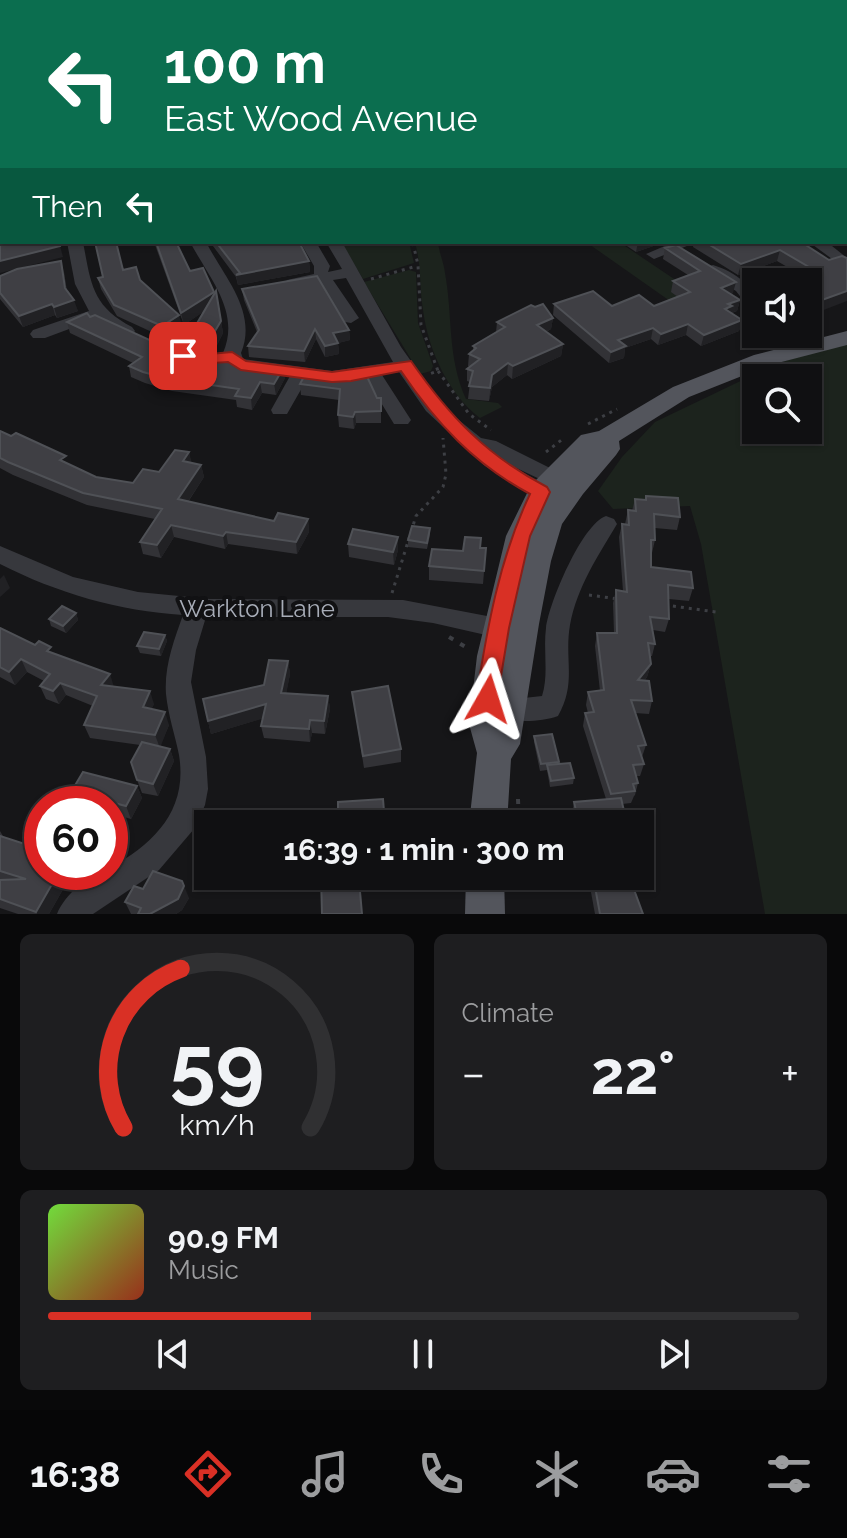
<!DOCTYPE html>
<meta charset="utf-8">
<style>
:root{--surface:#101012;--page:#1e1e20;--text:#f1f3f6;--muted:#9c9d9f;--line:#303032;--accent:#d93025}
body{margin:0;font-family:Raleway,sans-serif;background:var(--page);color:var(--text);height:100vh;display:flex;flex-direction:column;font-size:30px;white-space:nowrap}
*{box-sizing:border-box;margin:0}
p{font-size:26px;color:var(--muted)}
.icon{flex:none;width:44px;height:44px;fill:none;stroke:currentColor;stroke-width:2;stroke-linecap:round;stroke-linejoin:round}
.map{position:relative;height:914px;overflow:hidden}
.drawer{display:flex;flex-direction:column;gap:20px;padding:20px;background:#09090a;flex:1}
.drawer>*{flex:none}
.top-card{position:absolute;left:0px;top:0px;width:848px;height:244px;box-shadow:0 2px 6px #0004,0 0 0 2px var(--line);background:#0b6e4f;color:#fff;overflow:hidden}
.tools{position:absolute;left:742px;top:268px;display:grid;gap:16px}
.tools a{display:grid;place-items:center;width:80px;height:80px;border-radius:0px;background:var(--surface);box-shadow:0 2px 6px #0004,0 0 0 2px var(--line);font-size:40px}
.speed{position:absolute;left:24px;top:786px;display:flex;gap:16px;font-size:40px;font-weight:700;text-align:center}
.speed>*{display:grid;place-content:center;width:104px;height:104px;border-radius:50%;background:var(--surface);box-shadow:0 2px 6px #0004,0 0 0 2px var(--line);line-height:1}
.speed .limit{border:12px solid #d22;background:#fff;color:#111}
.pin{position:absolute;display:grid;place-items:center;width:68px;height:68px;color:#fff;margin:-34px;border-radius:16px;box-shadow:0 4px 12px #0006}
.me{position:absolute;width:88px;margin:-44px;rotate:6deg;stroke-linejoin:round;filter:drop-shadow(0 0 6px #0008)}
.turn{display:flex;align-items:center;gap:28px;height:168px;padding:0 32px;font-size:36px}
.turn .icon{width:104px;height:104px;stroke-width:2.5}
.turn b{display:block;font-size:56px;line-height:68px}
.then{display:flex;align-items:center;height:76px;padding:0 32px;background:#0003;gap:16px;font-size:30px}
.big{font-size:60px;font-weight:700;line-height:1.1}
.drawer .tile{flex:1;display:flex;flex-direction:column;justify-content:center;gap:12px;min-width:0;padding:0 28px;border-radius:12px;background:var(--page)}
.drawer .dial{align-items:center;gap:0}
.dial svg{height:208px;overflow:visible;fill:none;stroke:var(--line);stroke-width:7;stroke-linecap:round;text-anchor:middle}
.dial text{fill:var(--text);stroke:none}
.song{display:flex;align-items:center;gap:24px}
.cover{width:96px;height:96px;border-radius:12px;background:linear-gradient(135deg,hsl(100 70% 55%),hsl(10 70% 35%))}
.played{height:8px;border-radius:4px;background:linear-gradient(90deg,var(--accent) 35%,var(--line) 35%)}
.keys{display:flex;justify-content:space-around;direction:ltr}
.heat{display:flex;justify-content:space-between;align-items:center;font-size:44px;direction:ltr}
.drawer .tiles{flex:1;display:grid;gap:20px;grid-template-columns:1fr 1fr}
.tile:last-child{grid-column:span 2}
.trip{position:absolute;left:194px;top:810px;width:460px;height:80px;border-radius:0px;background:var(--surface);box-shadow:0 2px 6px #0004,0 0 0 2px var(--line);font-weight:700;line-height:80px;text-align:center}
.tabs{display:flex;height:128px;justify-content:space-around;align-items:center;background:#060607;color:var(--muted)}
.tabs .icon{width:56px;height:56px}
.tabs .current{color:var(--accent)}
.tabs b{font-size:36px;color:var(--text)}
.map>svg:first-child{display:block}
</style>
<div class="map">
<svg width="847" height="914" viewBox="0 0 847 914">
<rect width="100%" height="100%" fill="#161618"/>
<!-- green -->
<g fill="#1c231d" fill-rule="evenodd">
<polygon points="341,242 409,242 414,263 363,279"/>
<path d="M415 242H438C439 253 444 263 445 273 453 317 447 357 466 399L498 403 502 407 480 418C448 394 428 349 423 310 419 285 422 269 415 242Z"/>
<polygon points="586,242 619,242 692,291 670,301"/>
<polygon points="409,270 416,272 418,323 433,366 431,371 420,374 364,282"/>
<path d="M847 343V914H765L701 544 690 506 613 509 598 491 622 457 655 422 778 363ZM756 378H808V430H756Z"/>
</g>
<g fill="none" stroke-linecap="round" stroke-linejoin="round">
<!-- path-far2 -->
<g stroke="#3d3f44" stroke-width="2" stroke-dasharray="2 3" stroke-linecap="butt">
<polyline points="149,2 156,0"/>
<polyline points="413,242 414,245"/>
</g>
<!-- path-far1 -->
<g stroke="#3d3f44" stroke-width="3" stroke-dasharray="3 5" stroke-linecap="butt">
<polyline points="413,243 418,265 421,325 438,371 429,374"/>
<polyline points="371,279 417,266"/>
<polyline points="438,371 469,414 491,430"/>
<polyline points="588,424 617,409"/>
<polyline points="546,452 564,438"/>
<polyline points="392,593 416,516 443,487 446,474 443,438"/>
<polyline points="589,595 618,599"/>
<polyline points="665,605 716,612"/>
</g>
<!-- path -->
<g stroke="#3d3f44" stroke-width="4" stroke-dasharray="5 8" stroke-linecap="butt">
<polyline points="449,637 469,649"/>
<polyline points="518,799 519,824"/>
</g>
<!-- minor -->
<g fill="#37383d" fill-rule="evenodd">
<rect x="846" y="33" width="1" height="6"/>
<rect x="846" y="63" width="1" height="6"/>
<path d="M67 242H83C91 284 92 306 132 327L135 331 132 335H120L96 319 45 338H33L30 334 33 330 89 311 75 284Z"/>
<path d="M190 242H206C224 277 258 312 241 353L243 359 332 371 393 362 346 278 333 280 359 318 351 323 345 322 319 283 293 288 285 283 287 280 314 274V266L300 242H316L330 266 328 272 342 269 326 242H342L401 347 444 408 481 438 496 441 572 479 575 484 572 489 565 491 510 465 562 494 565 499 562 504H548L485 466 426 411 399 372 382 375 411 420 408 424H394L366 378 332 383 307 379 287 414H273L271 410 290 376 230 367 223 353C241 312 209 278 190 242Z"/>
<polygon points="674,242 697,242 654,259 646,254"/>
<polygon points="809,242 827,242 847,258 847,270"/>
<path d="M713 265C736 272 756 287 756 311L750 309 736 291 707 273V267Z"/>
<polygon points="778,334 799,334 816,347 813,351 801,351"/>
<path d="M606 516 614 519 617 524C598 556 577 587 570 625 564 660 577 682 558 716 541 722 515 723 498 717L494 709 498 701 542 696C549 674 543 651 546 628 549 603 582 524 606 516Z"/>
<path d="M0 546 73 577 138 592 210 599 403 600 508 620 516 623 520 630 516 637 508 640 433 623 388 617H206L196 650 191 682 206 757 208 789 205 805 194 829 159 870 93 914H57C64 896 89 872 110 872V868C155 843 188 810 179 755 175 735 168 715 166 694 164 667 174 640 183 615 119 611 57 593 0 564Z"/>
</g>
<!-- major -->
<g fill="#53555c" fill-rule="evenodd">
<polygon points="847,331 847,345 770,365 689,397 619,441 620,449 616,455 583,494 562,524 551,561 539,624 520,744 511,759 507,824 469,824 477,753 469,724 477,656 506,536 531,485 581,435 599,431 673,387 754,355"/>
<polygon points="466,876 504,876 505,914 465,914"/>
</g>
</g>
<!-- wall -->
<g fill="#323236">
<rect x="536" y="0" width="43" height="2"/>
<polygon points="87,242 116,242 123,270 140,280 182,326 165,338 117,316 101,289 98,278 103,277 95,244 87,245"/>
<polygon points="154,242 177,242 190,271 214,294 216,291 223,333 215,349 192,350 189,337 204,311 184,325"/>
<polygon points="210,242 234,242 235,244 309,261 310,272 238,285 236,277"/>
<polygon points="621,242 665,242 636,252"/>
<polygon points="694,242 801,242 829,260 808,282 801,275 777,261 738,275 693,247"/>
<polygon points="665,248 733,293 731,294 740,300 737,311 732,313 742,320 739,331 701,346 686,335 658,345 651,339 625,348 624,358 609,363 553,315 554,304 654,306 678,297 671,292 673,281 688,275 663,259"/>
<polygon points="64,272 67,291 78,311 57,318 55,315 23,327 0,299 0,276"/>
<polygon points="242,289 349,330 350,340 338,343 339,354 325,357 316,339 305,362 249,357 248,346 257,332 244,300"/>
<polygon points="90,317 180,354 202,354 203,358 285,378 276,395 262,393 252,410 237,407 236,400 172,391 145,383 131,377 129,366 133,363 70,333 67,322"/>
<polygon points="553,318 551,329 546,332 563,344 561,356 512,379 507,375 492,387 489,401 468,399 470,382 467,381 467,369 470,367 468,366 469,354 473,351 473,346 496,332 497,322"/>
<polygon points="307,371 377,398 381,398 381,423 356,423 354,429 339,427 338,415 339,400 301,395 300,384"/>
<polygon points="0,431 96,477 133,483 159,472 189,452 191,463 201,465 204,477 188,502 274,521 308,519 309,532 297,554 228,544 225,549 174,537 161,558 143,554 140,542 155,519 87,505 13,475 0,468"/>
<polygon points="646,496 680,517 677,530 655,528 655,540 652,553 651,553 651,567 693,588 689,601 669,599 669,619 665,632 653,630 655,644 652,656 650,656 651,664 647,677 645,680 652,701 649,714 635,713 646,745 642,757 644,764 640,776 636,776 638,783 635,795 634,796 631,803 622,804 627,824 574,824 572,815 574,802 606,799 583,726 585,713 588,713 586,705 588,692 600,691 595,646 597,633 614,633 613,603 616,590 623,591 619,537 622,524 625,524 628,510 632,511 635,499 645,500"/>
<polygon points="430,528 430,535 427,549 408,547 408,540"/>
<polygon points="398,537 398,550 394,565 349,557 348,544"/>
<polygon points="481,548 486,548 483,584 429,580 429,566 463,551"/>
<polygon points="76,613 78,620 66,633 51,626 49,619"/>
<polygon points="0,628 54,654 114,687 154,704 151,709 169,725 160,746 170,749 174,761 158,796 142,793 137,780 140,745 90,738 84,725 93,706 66,695 59,704 46,699 40,686 44,681 27,672 15,685 0,677"/>
<polygon points="165,635 167,641 161,656 140,653 137,646"/>
<polygon points="288,661 290,674 286,693 328,696 330,709 325,734 312,733 310,742 264,738 261,726 263,718 211,734 208,721 264,685"/>
<polygon points="352,692 401,749 401,762 364,768"/>
<polygon points="534,736 559,762 559,764 574,778 573,784 550,787 547,770 540,771 534,742"/>
<polygon points="137,786 142,798 131,819 110,813 110,804 64,804"/>
<polygon points="0,831 4,838 42,872 59,872 66,884 49,914 18,914 0,908"/>
<polygon points="321,876 381,876 381,889 360,891"/>
<polygon points="588,876 629,876 643,914 595,914"/>
<polygon points="143,889 189,898 182,910 176,914 131,914 125,902"/>
</g>
<!-- shaded-wall -->
<g fill="#212124">
<polygon points="59,242 63,257 0,273 0,261"/>
<polygon points="87,242 95,242 96,244 87,245"/>
<polygon points="638,242 665,242 636,252"/>
<polygon points="780,250 777,261 738,275 741,264"/>
<polygon points="61,261 64,272 68,299 65,288"/>
<polygon points="309,261 310,272 238,285 236,275"/>
<polygon points="736,282 733,293 719,299 721,288"/>
<polygon points="847,291 847,301 808,316 808,305"/>
<polygon points="214,292 215,304 184,325 181,313"/>
<polygon points="74,300 78,311 57,318 54,307"/>
<polygon points="740,300 737,311 730,313 725,309 728,304"/>
<polygon points="52,304 55,315 23,327 19,316"/>
<polygon points="179,315 182,326 165,338 162,326"/>
<polygon points="553,318 551,329 536,337 537,325"/>
<polygon points="742,320 739,331 701,346 704,335"/>
<polygon points="221,321 223,333 215,349 212,336"/>
<polygon points="688,324 686,335 658,345 661,334"/>
<polygon points="653,328 651,339 625,348 624,358 609,363 611,352 618,340"/>
<polygon points="315,329 316,339 305,362 304,351"/>
<polygon points="349,330 350,340 334,344 333,333"/>
<polygon points="338,343 339,354 325,357 325,346"/>
<polygon points="563,344 561,356 512,379 513,366"/>
<polygon points="508,363 507,375 492,387 489,401 492,375"/>
<polygon points="284,367 285,378 276,395 274,384"/>
<polygon points="260,382 262,393 252,410 251,398"/>
<polygon points="355,412 356,423 354,429 353,417"/>
<polygon points="189,452 192,464 183,461"/>
<polygon points="201,465 204,477 181,512 178,499"/>
<polygon points="308,519 309,532 297,554 296,542"/>
<polygon points="171,525 174,537 161,558 157,545"/>
<polygon points="226,532 228,544 225,549 223,536"/>
<polygon points="398,537 398,550 394,565 393,552"/>
<polygon points="4,575 10,588 0,597 0,579"/>
<polygon points="76,613 78,620 66,633 63,626"/>
<polygon points="165,635 167,641 161,656 159,649"/>
<polygon points="21,659 27,672 15,685 9,672"/>
<polygon points="288,661 290,674 284,706 281,693"/>
<polygon points="651,664 647,677 635,693 638,680"/>
<polygon points="110,674 114,687 101,685"/>
<polygon points="60,683 66,695 59,704 53,691"/>
<polygon points="150,691 154,704 147,720 143,707"/>
<polygon points="328,696 330,709 325,734 324,721"/>
<polygon points="266,704 268,717 211,734 208,721"/>
<polygon points="165,712 169,725 160,748 155,735"/>
<polygon points="310,720 312,733 310,742 309,729"/>
<polygon points="170,749 174,761 158,796 153,784"/>
<polygon points="137,786 142,798 131,819 126,806"/>
<polygon points="59,872 66,884 49,914 37,914 36,912"/>
<polygon points="182,881 189,898 182,910 176,914 150,914"/>
</g>
<!-- building -->
<g fill="#3f3f44" stroke="#4f5156" stroke-width="2">
<polygon points="559,0 577,0 566,2"/>
<polygon points="2,152 2,242 59,242 60,246 0,261 0,229 2,228 0,216 0,191 2,190 0,180 0,153"/>
<polygon points="95,242 116,242 123,270 136,267 140,280 179,315 162,326 114,305 98,278 103,277"/>
<polygon points="156,242 176,242 190,271 203,268 214,292 181,313"/>
<polygon points="216,242 234,242 235,244 245,242 299,242 309,261 236,275 240,273"/>
<polygon points="705,242 801,242 829,260 842,256 847,258 847,291 808,305 808,282 782,282 814,270 780,250 741,264"/>
<polygon points="676,245 736,282 721,288 740,300 728,304 732,306 725,309 742,320 704,335 688,324 661,334 653,328 618,340 626,346 611,352 554,304 593,291 612,306 639,295 654,306 690,292 673,281 700,271 665,248"/>
<polygon points="61,261 65,288 74,300 54,307 52,304 19,316 0,293 0,276 17,269"/>
<polygon points="317,276 349,330 333,333 338,343 325,346 315,329 304,351 248,346 259,330 242,289"/>
<polygon points="216,291 221,321 212,336 189,337"/>
<polygon points="543,304 553,318 537,325 563,344 513,366 508,363 492,375 490,388 469,386 473,371 467,369 480,359 469,354 476,348 473,346 505,327 497,322 531,305 535,307"/>
<polygon points="87,313 90,317 95,315 180,354 202,354 200,357 284,367 274,384 260,382 251,398 235,396 239,389 169,379 143,372 129,366 142,357 67,322"/>
<polygon points="364,370 377,398 381,398 381,411 355,412 353,417 338,415 340,389 300,384 307,371 332,375"/>
<polygon points="0,431 11,436 16,433 66,456 60,460 96,477 133,483 143,469 159,472 175,450 189,452 183,461 201,465 178,499 274,521 278,513 308,519 296,542 226,532 223,536 171,525 157,545 140,542 162,509 83,493 8,462 0,458"/>
<polygon points="646,496 678,498 680,517 654,514 655,540 651,540 651,567 691,572 693,588 668,585 669,619 650,617 655,644 648,643 651,664 638,680 649,681 652,701 631,700 646,745 638,746 644,764 633,765 638,783 633,784 635,791 611,794 585,713 594,712 588,692 604,690 597,633 617,633 616,590 627,592 622,524 629,525 628,510 636,511 635,499 646,500"/>
<polygon points="412,526 430,528 427,543 408,540"/>
<polygon points="353,529 398,537 393,552 348,544"/>
<polygon points="465,537 481,538 480,548 486,548 484,571 429,566 432,549 463,551"/>
<polygon points="62,606 76,613 63,626 49,619"/>
<polygon points="0,628 35,645 39,641 51,647 47,651 110,674 101,685 150,691 143,707 165,712 155,735 84,725 97,696 60,683 53,691 40,686 50,674 21,659 9,672 0,667"/>
<polygon points="144,632 165,635 159,649 137,646"/>
<polygon points="269,660 288,661 281,693 328,696 324,721 310,720 309,729 261,726 266,704 208,721 203,699 264,685"/>
<polygon points="388,686 401,749 363,756 352,692"/>
<polygon points="552,734 559,762 541,764 534,736"/>
<polygon points="142,742 170,749 153,784 137,780 131,762"/>
<polygon points="570,763 574,778 551,781 547,765"/>
<polygon points="83,772 137,786 126,806 95,798 92,804 64,804"/>
<polygon points="621,798 627,824 579,824 574,802"/>
<polygon points="383,799 385,824 338,824 338,802"/>
<polygon points="265,810 263,824 236,824 237,811"/>
<polygon points="0,836 34,847 40,838 42,839 42,872 59,872 36,912 0,899 0,880 26,879 0,871"/>
<polygon points="153,871 182,881 184,886 178,899 150,914 138,914 141,908 125,902 134,886 143,889"/>
<polygon points="321,876 381,876 381,877 359,880 362,914 322,914"/>
<polygon points="593,876 629,876 643,914 600,914"/>
</g>
<!-- route -->
<path fill="#d93025" stroke="#8d1f18" stroke-width="2" d="M183 351 198 355 232 352 246 361 332 372 411 361C450 417 487 456 547 487L550 492 530 536 509 628 496 706 488 709 480 706 476 699C487 629 499 559 530 494 474 464 436 423 401 371L351 381 332 382 241 370 228 362 198 364 177 360 175 356Z"/>
<g text-anchor="middle" dominant-baseline="central" stroke-width="8" stroke-linejoin="round" paint-order="stroke">
<!-- street labels -->
<g font-size="24" fill="#a8adb8" stroke="#111113">
<text x="257" y="608">Warkton Lane</text>
</g>
</g>
</svg>
<div class="tools">
<a><svg class="icon" aria-label="sound" viewBox="0 0 24 24"><path d="M4 9h4l5-4v14l-5-4H4zM17 9q2 3 0 6"/></svg></a>
<a><svg class="icon" aria-label="search" viewBox="0 0 24 24"><circle cx="10" cy="10" r="6"/><path d="M15 15l6 6"/></svg></a>
</div>
<div class="speed"><div class="limit">60</div></div>
<div class="pin" style="left:183px;top:356px;background:#d93025"><svg class="icon" aria-label="arrive" viewBox="0 0 24 24"><path d="M6 21V4h12l-3 4 3 4H6"/></svg></div>
<svg class="me" style="left:488px;top:699px" viewBox="-20 -20 40 40"><path d="M0-17L14 15 0 8-14 15z" fill="#d93025" stroke="#fff" stroke-width="4"/></svg>
<div class="trip">16:39 · 1 min · 300 m</div>
<div class="top-card">
<div class="turn"><svg class="icon" aria-label="left" viewBox="0 0 24 24"><path d="M17 20v-9H6M10 6l-5 5 5 5"/></svg><div><b>100 m</b>East Wood Avenue</div></div>
<div class="then">Then<svg class="icon" aria-label="left" viewBox="0 0 24 24"><path d="M17 20v-9H6M10 6l-5 5 5 5"/></svg></div>
</div>
</div>
<section class="drawer">
<div class="tiles">
<div class="tile dial"><svg viewBox="0 0 100 80">
<path d="M14 69A42 42 0 1 1 86 69"/>
<path d="M14 69A42 42 0 0 1 36 8" stroke="#d93025"/>
<text x="50" y="56" font-size="32" font-weight="700">59</text>
<text x="50" y="72" font-size="11">km/h</text>
</svg></div>
<div class="tile"><p>Climate</p>
<div class="heat"><a>−</a><b class="big">22°</b><a>+</a></div>
</div>
<div class="tile">
<div class="song"><i class="cover"></i><div><b>90.9 FM</b><p>Music</p></div></div>
<div class="played"></div>
<div class="keys"><svg class="icon" aria-label="previous" viewBox="0 0 24 24"><path d="M18 5L8 12l10 7zM5 5v14"/></svg><svg class="icon" aria-label="pause" viewBox="0 0 24 24"><path d="M8 5v14M16 5v14"/></svg><svg class="icon" aria-label="next" viewBox="0 0 24 24"><path d="M6 5l10 7-10 7zM19 5v14"/></svg></div>
</div>
</div>
</section>
<nav class="tabs">
<b>16:38</b>
<svg class="icon current" aria-label="directions" viewBox="0 0 24 24"><path d="M12 3l9 9-9 9-9-9zM9 14v-3h6M13 9l2 2-2 2"/></svg>
<svg class="icon" aria-label="music" viewBox="0 0 24 24"><path d="M9 18V5l10-2v13"/><circle cx="6" cy="18" r="3"/><circle cx="16" cy="16" r="3"/></svg>
<svg class="icon" aria-label="phone" viewBox="0 0 24 24"><path d="M5 4h4l2 5-3 2q2 4 5 5l2-3 5 2v4C11 20 4 13 5 4z"/></svg>
<svg class="icon" aria-label="climate" viewBox="0 0 24 24"><path d="M12 3v18M4 7l16 10M4 17L20 7"/></svg>
<svg class="icon" aria-label="car" viewBox="0 0 24 24"><path d="M5 17H2v-5l4-1 3-4h7l3 4 3 1v5h-3M9 17h6M6 11h13"/><circle cx="7" cy="17" r="2"/><circle cx="17" cy="17" r="2"/></svg>
<svg class="icon" aria-label="filters" viewBox="0 0 24 24"><path d="M4 7h16M4 17h16"/><circle cx="9" cy="7" r="2"/><circle cx="15" cy="17" r="2"/></svg>
</nav>
